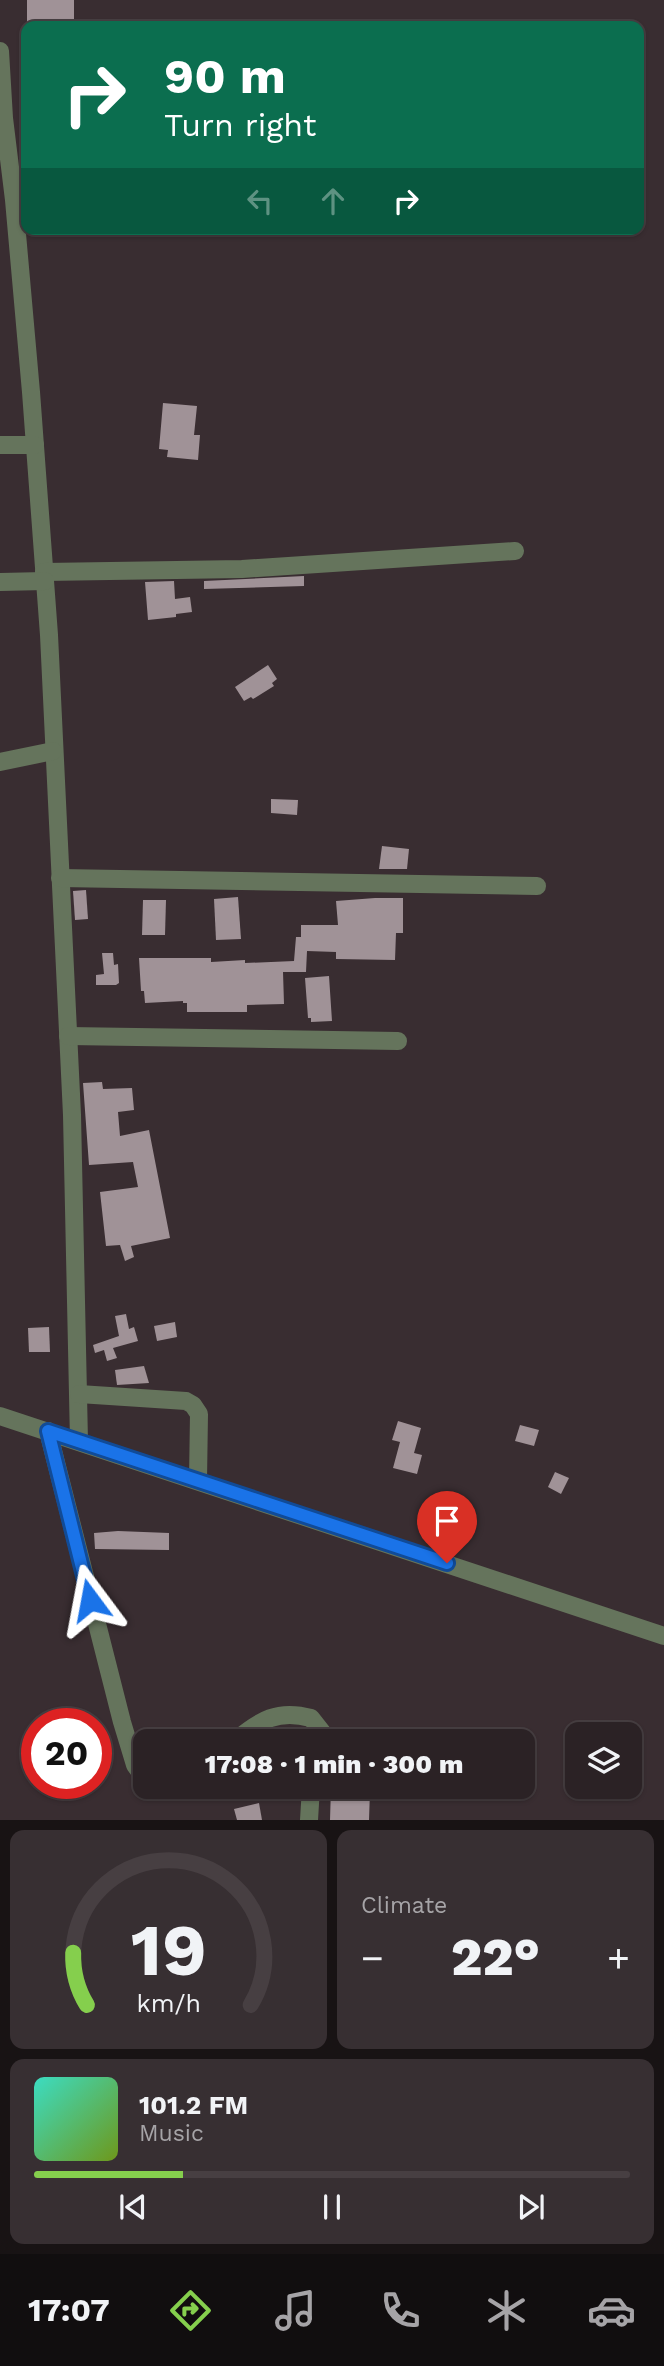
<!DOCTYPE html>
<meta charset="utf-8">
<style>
:root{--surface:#2b2225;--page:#372f32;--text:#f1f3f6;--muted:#a6a4a7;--line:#473f42;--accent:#85cf4d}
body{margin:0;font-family:"Work Sans",sans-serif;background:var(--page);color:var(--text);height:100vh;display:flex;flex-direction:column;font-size:26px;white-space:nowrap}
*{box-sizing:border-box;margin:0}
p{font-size:23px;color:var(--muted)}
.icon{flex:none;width:38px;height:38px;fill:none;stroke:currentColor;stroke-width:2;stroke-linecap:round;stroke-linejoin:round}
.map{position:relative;height:1820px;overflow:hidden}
.side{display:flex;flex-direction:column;gap:10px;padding:10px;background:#181314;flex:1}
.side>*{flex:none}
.top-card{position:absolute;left:21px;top:21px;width:623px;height:214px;border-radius:14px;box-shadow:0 2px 5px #0004,0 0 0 2px var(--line);background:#0b6e4f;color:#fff;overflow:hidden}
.tools{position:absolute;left:565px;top:1722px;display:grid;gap:14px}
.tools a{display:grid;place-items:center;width:77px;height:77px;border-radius:14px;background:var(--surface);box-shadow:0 2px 5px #0004,0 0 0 2px var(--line);font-size:35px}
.speed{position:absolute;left:21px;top:1708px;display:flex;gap:14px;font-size:35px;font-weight:700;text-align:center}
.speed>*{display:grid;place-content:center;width:91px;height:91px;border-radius:50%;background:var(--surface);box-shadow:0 2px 5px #0004,0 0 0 2px var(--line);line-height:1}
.speed .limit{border:10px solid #d22;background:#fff;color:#111}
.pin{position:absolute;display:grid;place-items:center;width:60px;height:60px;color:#fff;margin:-72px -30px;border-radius:50% 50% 50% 0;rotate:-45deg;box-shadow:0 0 7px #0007}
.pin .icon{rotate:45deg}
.me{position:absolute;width:77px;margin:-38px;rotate:347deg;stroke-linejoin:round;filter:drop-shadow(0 0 5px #0008)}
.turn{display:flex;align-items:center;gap:24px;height:147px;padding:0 28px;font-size:32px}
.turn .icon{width:91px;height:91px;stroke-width:2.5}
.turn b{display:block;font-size:49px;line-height:60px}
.lanes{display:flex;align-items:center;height:66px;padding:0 28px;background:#0003;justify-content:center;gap:35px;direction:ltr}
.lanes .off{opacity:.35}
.big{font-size:52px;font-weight:800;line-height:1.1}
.side .card{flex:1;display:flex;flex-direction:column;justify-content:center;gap:10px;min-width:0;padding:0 24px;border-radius:14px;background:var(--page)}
.side .dial{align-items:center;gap:0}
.dial svg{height:182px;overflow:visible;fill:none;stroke:var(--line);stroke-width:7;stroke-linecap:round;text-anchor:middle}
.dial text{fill:var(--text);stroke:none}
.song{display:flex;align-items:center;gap:21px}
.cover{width:84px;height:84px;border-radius:10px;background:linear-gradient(135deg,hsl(170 70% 55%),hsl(80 70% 35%))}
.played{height:7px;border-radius:4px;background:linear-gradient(90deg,var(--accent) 25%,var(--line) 25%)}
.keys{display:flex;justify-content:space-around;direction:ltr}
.heat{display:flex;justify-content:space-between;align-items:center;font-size:38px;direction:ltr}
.side .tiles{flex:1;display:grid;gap:10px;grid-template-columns:1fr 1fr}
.card:last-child{grid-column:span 2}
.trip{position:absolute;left:133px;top:1729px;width:402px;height:70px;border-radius:14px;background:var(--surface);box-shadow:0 2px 5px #0004,0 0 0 2px var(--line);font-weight:800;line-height:70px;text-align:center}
.menu{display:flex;height:112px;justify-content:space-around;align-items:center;background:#110e0f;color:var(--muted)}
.menu .icon{width:49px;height:49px}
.menu .current{color:var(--accent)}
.menu b{font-size:32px;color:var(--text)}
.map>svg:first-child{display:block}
</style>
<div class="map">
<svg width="664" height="1820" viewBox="0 0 664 1820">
<rect width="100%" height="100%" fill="#392d31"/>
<!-- building -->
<g fill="#a09297">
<polygon points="27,0 74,0 74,19 64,19 64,26 27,26"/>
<polygon points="163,403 197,406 194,435 200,435 198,460 167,457 168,450 159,449"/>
<polygon points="304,576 304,586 204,589 204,581"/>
<polygon points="174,581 175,599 190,597 192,612 176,614 176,617 148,620 145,582"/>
<polygon points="268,665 277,679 272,683 274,686 253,699 251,697 244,701 235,687"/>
<polygon points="271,799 298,800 297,815 271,813"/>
<polygon points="382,846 409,849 407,869 379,869"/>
<polygon points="86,890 88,919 75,920 73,891"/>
<polygon points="238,897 241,939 216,940 214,899"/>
<polygon points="375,898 403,898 403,933 396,933 395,960 336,959 336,952 307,951 306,972 283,972 284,1004 247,1005 247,1012 187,1012 187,1003 183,1003 183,1001 145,1003 144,991 141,991 139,958 211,958 211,962 245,960 245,963 294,961 296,937 301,937 301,925 338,925 336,901"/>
<polygon points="143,900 166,900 165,935 142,935"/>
<polygon points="102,953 113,953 114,965 118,964 119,983 116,985 96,985 96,975 104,974"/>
<polygon points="329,976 332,1021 311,1022 311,1018 308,1018 305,978"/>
<polygon points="102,1082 103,1089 132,1088 134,1110 118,1112 120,1136 149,1130 170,1238 131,1246 134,1257 125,1261 120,1245 106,1246 100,1192 138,1187 133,1162 89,1165 83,1083"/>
<polygon points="126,1314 129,1329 134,1327 138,1341 113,1348 117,1358 107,1361 104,1350 95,1353 93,1345 119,1336 115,1316"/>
<polygon points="175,1322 177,1337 157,1341 154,1326"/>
<polygon points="49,1327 50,1352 29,1352 28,1328"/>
<polygon points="144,1366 149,1383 117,1385 115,1370"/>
<polygon points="398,1421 421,1428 414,1453 422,1455 417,1474 393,1468 400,1442 392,1440"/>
<polygon points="520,1425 539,1430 534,1446 515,1441"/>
<polygon points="555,1472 569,1478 561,1494 548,1487"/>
<polygon points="118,1531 169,1533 169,1550 95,1549 94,1533"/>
<polygon points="331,1787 359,1787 359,1791 370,1791 369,1820 330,1820"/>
<polygon points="259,1803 262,1820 237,1820 234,1809"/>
</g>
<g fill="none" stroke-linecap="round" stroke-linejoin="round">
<!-- minor -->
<g stroke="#65745c" stroke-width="18">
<polyline points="0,51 4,118 14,200 31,392 49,635 72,1115 79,1441"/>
<polyline points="0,445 35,445"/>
<polyline points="44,572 242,569 515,551"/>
<polyline points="0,582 45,581"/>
<polyline points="0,762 53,751"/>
<polyline points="60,878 537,886"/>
<polyline points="68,1036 398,1041"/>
<polyline points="79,1394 186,1401 193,1405 199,1414 198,1480"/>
<polyline points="0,1416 664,1636"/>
<polyline points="48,1431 122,1722 135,1765 145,1779"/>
<path d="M235 1741C260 1720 278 1709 311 1718L322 1732 321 1741"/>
<polyline points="309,1820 311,1787"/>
</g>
</g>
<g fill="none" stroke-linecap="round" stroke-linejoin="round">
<!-- route casing -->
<g stroke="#114b97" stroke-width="18">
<polyline id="route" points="90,1600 48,1431 447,1563"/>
</g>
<!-- route -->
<use href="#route" stroke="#1a73e8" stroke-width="12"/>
</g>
</svg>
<div class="tools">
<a><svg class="icon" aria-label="layers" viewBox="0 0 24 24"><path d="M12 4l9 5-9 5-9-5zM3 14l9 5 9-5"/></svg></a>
</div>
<div class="speed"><div class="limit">20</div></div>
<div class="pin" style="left:447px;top:1563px;background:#d93025"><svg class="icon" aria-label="arrive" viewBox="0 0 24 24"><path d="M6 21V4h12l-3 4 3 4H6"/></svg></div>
<svg class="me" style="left:90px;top:1600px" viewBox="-20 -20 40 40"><path d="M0-17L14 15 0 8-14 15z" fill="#1a73e8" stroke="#fff" stroke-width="4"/></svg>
<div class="trip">17:08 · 1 min · 300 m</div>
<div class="top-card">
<div class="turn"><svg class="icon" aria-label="right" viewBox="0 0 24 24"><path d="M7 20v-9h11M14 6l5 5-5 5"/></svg><div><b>90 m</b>Turn right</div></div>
<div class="lanes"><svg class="icon off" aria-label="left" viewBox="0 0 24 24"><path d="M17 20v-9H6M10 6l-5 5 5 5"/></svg><svg class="icon off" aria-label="ahead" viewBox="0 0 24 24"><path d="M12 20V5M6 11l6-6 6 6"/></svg><svg class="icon" aria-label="right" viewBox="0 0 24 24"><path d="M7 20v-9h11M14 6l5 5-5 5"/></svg></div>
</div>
</div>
<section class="side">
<div class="tiles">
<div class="card dial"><svg viewBox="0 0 100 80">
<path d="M14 69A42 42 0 1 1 86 69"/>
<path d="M14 69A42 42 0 0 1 8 46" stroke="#85cf4d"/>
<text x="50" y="56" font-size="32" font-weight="700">19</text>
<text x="50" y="72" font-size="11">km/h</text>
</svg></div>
<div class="card"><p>Climate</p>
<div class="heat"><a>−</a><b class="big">22°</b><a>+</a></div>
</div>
<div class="card">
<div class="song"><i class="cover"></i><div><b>101.2 FM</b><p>Music</p></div></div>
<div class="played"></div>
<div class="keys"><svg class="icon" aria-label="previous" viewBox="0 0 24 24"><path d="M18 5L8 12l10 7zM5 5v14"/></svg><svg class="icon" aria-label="pause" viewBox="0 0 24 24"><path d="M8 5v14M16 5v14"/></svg><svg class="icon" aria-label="next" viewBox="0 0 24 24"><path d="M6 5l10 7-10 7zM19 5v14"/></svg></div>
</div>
</div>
</section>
<nav class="menu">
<b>17:07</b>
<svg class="icon current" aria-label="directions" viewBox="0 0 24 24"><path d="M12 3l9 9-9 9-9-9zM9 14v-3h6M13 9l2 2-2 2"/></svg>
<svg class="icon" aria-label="music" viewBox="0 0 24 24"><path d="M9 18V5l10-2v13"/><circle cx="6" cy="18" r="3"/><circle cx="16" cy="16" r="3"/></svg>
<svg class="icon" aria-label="phone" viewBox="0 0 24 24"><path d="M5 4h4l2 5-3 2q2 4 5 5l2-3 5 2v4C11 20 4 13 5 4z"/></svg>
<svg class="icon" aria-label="climate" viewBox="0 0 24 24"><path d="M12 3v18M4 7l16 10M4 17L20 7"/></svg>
<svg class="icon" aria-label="car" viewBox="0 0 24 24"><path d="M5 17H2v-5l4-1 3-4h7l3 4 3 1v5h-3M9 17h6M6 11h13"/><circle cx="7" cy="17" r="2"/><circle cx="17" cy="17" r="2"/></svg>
</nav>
